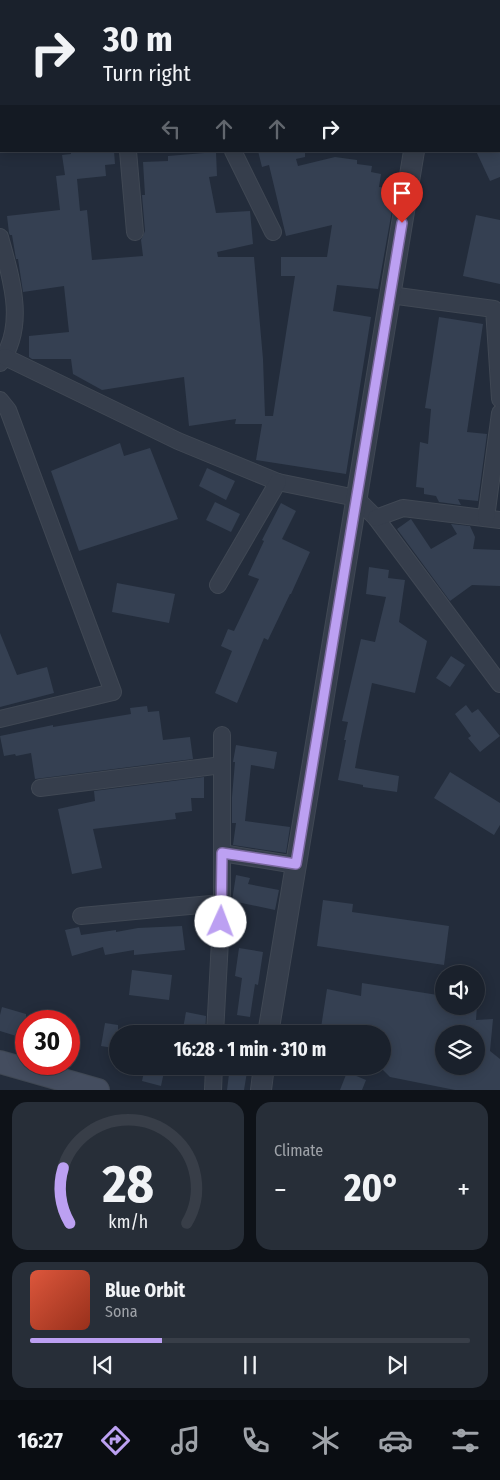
<!DOCTYPE html>
<meta charset="utf-8">
<style>
:root{--surface:#1a212c;--page:#272e38;--text:#f1f3f6;--muted:#9fa3a9;--line:#383e48;--accent:#bca0f2}
body{margin:0;font-family:"Fira Sans Condensed",sans-serif;background:var(--page);color:var(--text);height:100vh;display:flex;flex-direction:column;font-size:19px;white-space:nowrap}
*{box-sizing:border-box;margin:0}
p{font-size:16px;color:var(--muted)}
.icon{flex:none;width:28px;height:28px;fill:none;stroke:currentColor;stroke-width:2;stroke-linecap:round;stroke-linejoin:round}
.map{position:relative;height:1090px;overflow:hidden}
.side{display:flex;flex-direction:column;gap:12px;padding:12px;background:#0e1218;flex:1}
.side>*{flex:none}
.banner{position:absolute;left:0px;top:0px;width:500px;height:152px;box-shadow:0 2px 12px #0003,0 0 0 1px var(--line);background:#1a212c;color:var(--text);overflow:hidden}
.tools{position:absolute;left:435px;top:965px;display:grid;gap:10px}
.tools a{display:grid;place-items:center;width:50px;height:50px;border-radius:50%;background:var(--surface);box-shadow:0 2px 12px #0003,0 0 0 1px var(--line);font-size:25px}
.speed{position:absolute;left:15px;top:1010px;display:flex;gap:10px;font-size:25px;font-weight:700;text-align:center}
.speed>*{display:grid;place-content:center;width:65px;height:65px;border-radius:50%;background:var(--surface);box-shadow:0 2px 12px #0003,0 0 0 1px var(--line);line-height:1}
.speed .limit{border:8px solid #d22;background:#fff;color:#111}
.pin{position:absolute;display:grid;place-items:center;width:42px;height:42px;color:#fff;margin:-51px -21px;border-radius:50% 50% 50% 0;rotate:-45deg;box-shadow:0 0 5px #0007}
.pin .icon{rotate:45deg}
.me{position:absolute;width:55px;margin:-28px;rotate:2deg;stroke-linejoin:round;filter:drop-shadow(0 0 4px #0008)}
.turn{display:flex;align-items:center;gap:18px;height:105px;padding:0 20px;font-size:22px}
.turn .icon{width:65px;height:65px;stroke-width:2.5}
.turn b{display:block;font-size:35px;line-height:42px}
.lanes{display:flex;align-items:center;height:48px;padding:0 20px;background:#0003;justify-content:center;gap:25px;direction:ltr}
.lanes .off{opacity:.35}
.big{font-size:38px;font-weight:700;line-height:1.1}
.side .tile{flex:1;display:flex;flex-direction:column;justify-content:center;gap:8px;min-width:0;padding:0 18px;border-radius:15px;background:var(--page)}
.side .dial{align-items:center;gap:0}
.dial svg{height:130px;overflow:visible;fill:none;stroke:var(--line);stroke-width:7;stroke-linecap:round;text-anchor:middle}
.dial text{fill:var(--text);stroke:none}
.song{display:flex;align-items:center;gap:15px}
.cover{width:60px;height:60px;border-radius:8px;background:linear-gradient(135deg,hsl(10 70% 55%),hsl(10 70% 35%))}
.played{height:5px;border-radius:2px;background:linear-gradient(90deg,var(--accent) 30%,var(--line) 30%)}
.keys{display:flex;justify-content:space-around;direction:ltr}
.heat{display:flex;justify-content:space-between;align-items:center;font-size:28px;direction:ltr}
.side .tiles{flex:1;display:grid;gap:12px;grid-template-columns:1fr 1fr}
.tile:last-child{grid-column:span 2}
.trip{position:absolute;left:109px;top:1025px;width:282px;height:50px;border-radius:25px;background:var(--surface);box-shadow:0 2px 12px #0003,0 0 0 1px var(--line);font-weight:700;line-height:50px;text-align:center}
.tabs{display:flex;height:80px;justify-content:space-around;align-items:center;background:#0a0d12;color:var(--muted)}
.tabs .icon{width:35px;height:35px}
.tabs .current{color:var(--accent)}
.tabs b{font-size:22px;color:var(--text)}
.map>svg:first-child{display:block}
</style>
<div class="map">
<svg width="500" height="1090" viewBox="0 0 500 1090">
<rect width="100%" height="100%" fill="#232c3b"/>
<!-- building -->
<g fill="#354052" fill-rule="evenodd">
<polygon points="71,151 114,151 115,164 105,165 106,176 77,179 80,211 87,210 92,260 143,256 141,240 145,231 142,195 145,195 143,162 168,161 168,156 216,152 217,176 209,177 216,213 250,211 253,244 217,252 218,257 254,257 263,359 265,416 273,416 295,276 281,276 281,257 327,257 332,225 286,236 269,165 262,167 258,151 305,151 305,157 296,159 298,166 335,157 357,160 357,164 372,166 371,172 381,174 379,187 396,188 378,289 337,285 333,311 371,317 346,474 256,460 262,424 235,424 236,419 189,426 184,377 102,390 73,374 71,359 32,359 29,357 29,336 69,332 64,286 23,292 18,259 16,259 12,235 10,235 9,233 7,216 60,210 56,176 65,175 62,155 71,154"/>
<polygon points="476,151 500,151 500,177 490,181"/>
<polygon points="476,215 500,220 500,284 463,276"/>
<polygon points="439,317 483,324 467,432 487,434 478,501 458,499 461,505 439,502 436,496 424,494 424,488 416,487 420,442 428,444 431,409 425,408"/>
<polygon points="120,443 124,456 150,448 178,519 79,551 51,471"/>
<polygon points="207,468 235,481 226,500 199,486"/>
<polygon points="215,502 240,514 231,532 206,520"/>
<polygon points="281,503 296,511 282,539 310,552 291,594 290,594 268,640 264,638 237,703 215,693 232,651 221,646 228,629 234,631 259,579 248,575 264,541 262,540"/>
<polygon points="411,519 431,549 457,534 451,524 470,526 475,537 473,549 500,550 500,586 472,585 450,601 397,529"/>
<polygon points="369,567 389,570 388,578 405,580 399,622 427,641 415,693 372,683 359,746 355,768 399,776 397,792 363,787 363,785 338,780 346,740 344,740 348,722 342,721 361,639 375,642 386,597 366,594"/>
<polygon points="117,583 175,594 169,623 112,612"/>
<polygon points="0,633 17,675 47,667 54,693 0,707"/>
<polygon points="451,656 465,665 450,687 436,678"/>
<polygon points="466,705 472,713 478,709 500,736 480,752 468,738 471,736 455,714"/>
<polygon points="147,706 148,712 159,711 163,740 190,737 193,759 35,779 31,753 16,756 15,754 4,756 0,736 53,725 53,727 131,714 130,708"/>
<polygon points="236,745 277,752 274,769 251,765 245,821 290,827 286,853 233,845 236,823 232,823 232,797 235,762 233,762"/>
<polygon points="450,772 500,803 500,825 494,835 434,798"/>
<polygon points="204,777 204,798 191,798 192,811 175,813 176,819 93,829 102,868 72,874 58,809 95,801 94,791"/>
<polygon points="236,875 250,878 248,884 279,890 275,910 232,901"/>
<polygon points="323,900 353,904 352,912 449,926 444,965 317,946"/>
<polygon points="182,926 185,950 134,955 134,950 105,955 103,947 72,956 65,930 79,927 81,935 116,930 116,932 138,928"/>
<polygon points="239,948 263,952 258,985 255,984 250,1017 237,1015 242,978 235,976"/>
<polygon points="132,970 172,975 169,1000 129,995"/>
<path d="M362 983 444 996V1006H477L476 1020 493 1019 490 1051 500 1059V1090H455L390 1077 382 1069V1034H320L327 989 361 996ZM444 1034H476V1066H444Z"/>
<polygon points="2,1007 26,1014 26,1039 0,1031 0,1015"/>
<polygon points="186,1012 206,1016 205,1034 182,1034"/>
<polygon points="105,1023 118,1025 118,1045 114,1045 113,1048 101,1046"/>
<polygon points="230,1066 248,1066 244,1090 227,1090"/>
<polygon points="145,1067 164,1072 161,1086 142,1081"/>
<polygon points="347,1072 366,1080 362,1090 340,1090"/>
</g>
<g fill="none" stroke-linecap="round" stroke-linejoin="round">
<!-- minor casing -->
<g stroke="#404854" stroke-width="18">
<g id="minor">
<polyline points="7,0 9,1"/>
<polyline points="298,0 300,1"/>
<polyline points="425,0 426,1"/>
<polyline points="0,68 1,63"/>
<polyline points="499,112 500,111"/>
<polyline points="0,139 1,139"/>
<polyline points="128,151 135,232"/>
<polyline points="233,151 273,232"/>
<path d="M0 237C11 278 27 325 0 363"/>
<polyline points="390,295 494,309 500,399"/>
<polyline points="5,357 178,441 278,482 356,498 376,518 500,684"/>
<polyline points="0,400 8,410 113,692 0,719"/>
<polyline points="376,518 403,508 500,520"/>
<polyline points="486,518 500,413"/>
<polyline points="218,585 278,482"/>
<polyline points="40,788 222,765"/>
<polyline points="222,853 296,865"/>
<polyline points="81,916 222,903"/>
<polyline points="215,1034 222,903 222,735"/>
<polyline points="213,1090 214,1066"/>
</g>
</g>
<!-- tertiary casing -->
<g stroke="#404854" stroke-width="22">
<g id="tertiary">
<polyline points="439,1 439,0"/>
<polyline points="268,1034 414,151"/>
<polyline points="261,1090 264,1066"/>
</g>
</g>
<!-- secondary casing -->
<g stroke="#404854" stroke-width="24">
<polyline id="secondary" points="0,1062 98,1090"/>
</g>
<!-- minor -->
<use href="#minor" stroke="#363e4c" stroke-width="16"/>
<!-- tertiary -->
<use href="#tertiary" stroke="#363e4c" stroke-width="20"/>
<!-- secondary -->
<use href="#secondary" stroke="#444d5f" stroke-width="22"/>
</g>
<g fill="none" stroke-linecap="round" stroke-linejoin="round">
<!-- route casing -->
<g stroke="#7a689d" stroke-width="12">
<polyline id="route" points="221,922 222,853 296,864 402,223"/>
</g>
<!-- route -->
<use href="#route" stroke="#bca0f2" stroke-width="9"/>
</g>
</svg>
<div class="tools">
<a><svg class="icon" aria-label="sound" viewBox="0 0 24 24"><path d="M4 9h4l5-4v14l-5-4H4zM17 9q2 3 0 6"/></svg></a>
<a><svg class="icon" aria-label="layers" viewBox="0 0 24 24"><path d="M12 4l9 5-9 5-9-5zM3 14l9 5 9-5"/></svg></a>
</div>
<div class="speed"><div class="limit">30</div></div>
<div class="pin" style="left:402px;top:223px;background:#d93025"><svg class="icon" aria-label="arrive" viewBox="0 0 24 24"><path d="M6 21V4h12l-3 4 3 4H6"/></svg></div>
<svg class="me" style="left:221px;top:922px" viewBox="-20 -20 40 40"><circle r="19" fill="#fff"/><path d="M0-13L10 11 0 6-10 11z" fill="#bca0f2"/></svg>
<div class="trip">16:28 · 1 min · 310 m</div>
<div class="banner">
<div class="turn"><svg class="icon" aria-label="right" viewBox="0 0 24 24"><path d="M7 20v-9h11M14 6l5 5-5 5"/></svg><div><b>30 m</b>Turn right</div></div>
<div class="lanes"><svg class="icon off" aria-label="left" viewBox="0 0 24 24"><path d="M17 20v-9H6M10 6l-5 5 5 5"/></svg><svg class="icon off" aria-label="ahead" viewBox="0 0 24 24"><path d="M12 20V5M6 11l6-6 6 6"/></svg><svg class="icon off" aria-label="ahead" viewBox="0 0 24 24"><path d="M12 20V5M6 11l6-6 6 6"/></svg><svg class="icon" aria-label="right" viewBox="0 0 24 24"><path d="M7 20v-9h11M14 6l5 5-5 5"/></svg></div>
</div>
</div>
<section class="side">
<div class="tiles">
<div class="tile dial"><svg viewBox="0 0 100 80">
<path d="M14 69A42 42 0 1 1 86 69"/>
<path d="M14 69A42 42 0 0 1 10 35" stroke="#bca0f2"/>
<text x="50" y="56" font-size="32" font-weight="700">28</text>
<text x="50" y="72" font-size="11">km/h</text>
</svg></div>
<div class="tile"><p>Climate</p>
<div class="heat"><a>−</a><b class="big">20°</b><a>+</a></div>
</div>
<div class="tile">
<div class="song"><i class="cover"></i><div><b>Blue Orbit</b><p>Sona</p></div></div>
<div class="played"></div>
<div class="keys"><svg class="icon" aria-label="previous" viewBox="0 0 24 24"><path d="M18 5L8 12l10 7zM5 5v14"/></svg><svg class="icon" aria-label="pause" viewBox="0 0 24 24"><path d="M8 5v14M16 5v14"/></svg><svg class="icon" aria-label="next" viewBox="0 0 24 24"><path d="M6 5l10 7-10 7zM19 5v14"/></svg></div>
</div>
</div>
</section>
<nav class="tabs">
<b>16:27</b>
<svg class="icon current" aria-label="directions" viewBox="0 0 24 24"><path d="M12 3l9 9-9 9-9-9zM9 14v-3h6M13 9l2 2-2 2"/></svg>
<svg class="icon" aria-label="music" viewBox="0 0 24 24"><path d="M9 18V5l10-2v13"/><circle cx="6" cy="18" r="3"/><circle cx="16" cy="16" r="3"/></svg>
<svg class="icon" aria-label="phone" viewBox="0 0 24 24"><path d="M5 4h4l2 5-3 2q2 4 5 5l2-3 5 2v4C11 20 4 13 5 4z"/></svg>
<svg class="icon" aria-label="climate" viewBox="0 0 24 24"><path d="M12 3v18M4 7l16 10M4 17L20 7"/></svg>
<svg class="icon" aria-label="car" viewBox="0 0 24 24"><path d="M5 17H2v-5l4-1 3-4h7l3 4 3 1v5h-3M9 17h6M6 11h13"/><circle cx="7" cy="17" r="2"/><circle cx="17" cy="17" r="2"/></svg>
<svg class="icon" aria-label="filters" viewBox="0 0 24 24"><path d="M4 7h16M4 17h16"/><circle cx="9" cy="7" r="2"/><circle cx="15" cy="17" r="2"/></svg>
</nav>
